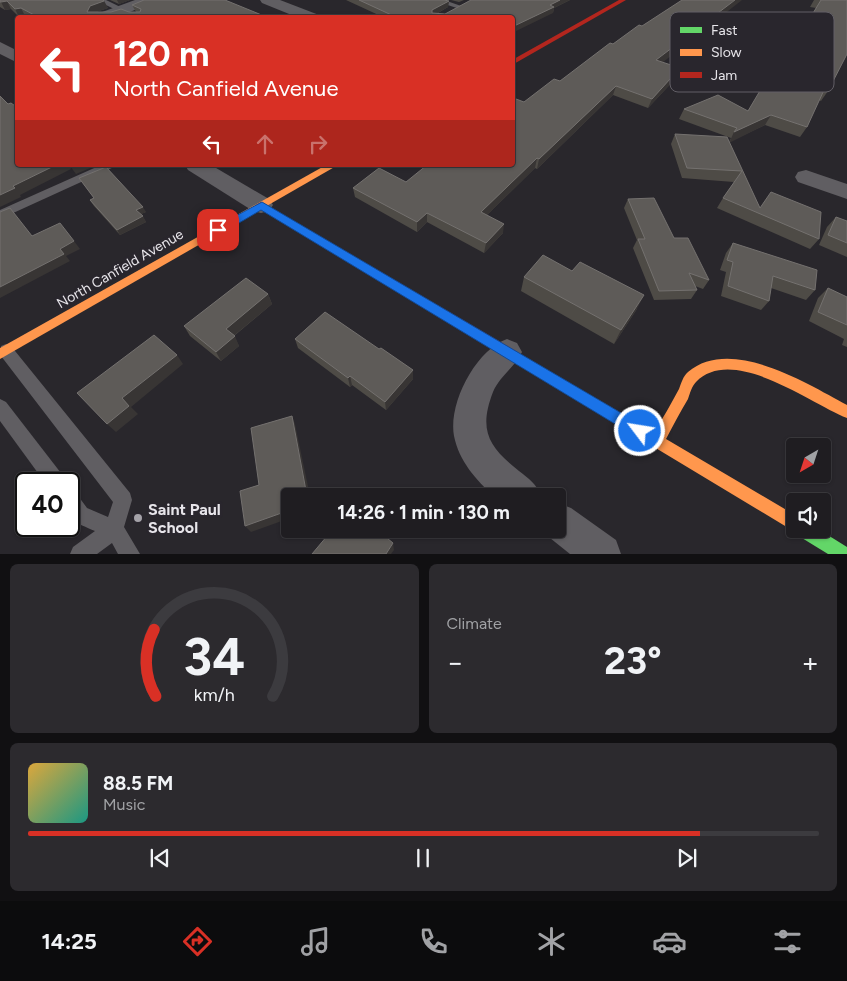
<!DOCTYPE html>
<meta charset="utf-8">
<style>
:root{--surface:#1f1d21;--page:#2c2a2e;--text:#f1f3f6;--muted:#a1a2a5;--line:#3c3b3f;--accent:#d93025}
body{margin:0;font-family:Figtree,sans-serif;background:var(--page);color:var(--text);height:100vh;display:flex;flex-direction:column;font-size:19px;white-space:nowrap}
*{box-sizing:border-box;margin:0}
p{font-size:16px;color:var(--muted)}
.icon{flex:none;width:28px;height:28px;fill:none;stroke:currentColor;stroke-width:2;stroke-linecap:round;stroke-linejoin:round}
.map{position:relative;height:554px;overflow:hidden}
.details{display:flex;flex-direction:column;gap:10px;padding:10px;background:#111012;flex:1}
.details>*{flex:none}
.hud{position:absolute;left:15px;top:15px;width:500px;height:152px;border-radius:5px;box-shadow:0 1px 4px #0004,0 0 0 1px var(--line);background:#d93025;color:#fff;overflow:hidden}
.needle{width:32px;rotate:219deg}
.buttons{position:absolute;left:786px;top:438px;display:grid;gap:10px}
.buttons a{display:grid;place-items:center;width:45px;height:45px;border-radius:5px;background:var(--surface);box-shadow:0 1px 4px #0004,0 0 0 1px var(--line);font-size:25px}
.speed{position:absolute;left:15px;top:472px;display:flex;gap:10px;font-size:25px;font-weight:700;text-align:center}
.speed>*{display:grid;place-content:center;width:65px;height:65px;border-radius:50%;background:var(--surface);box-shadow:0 1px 4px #0004,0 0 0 1px var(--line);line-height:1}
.speed .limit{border:2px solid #111;border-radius:8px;background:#fff;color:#111}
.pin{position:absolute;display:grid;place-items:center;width:42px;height:42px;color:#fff;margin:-21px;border-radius:10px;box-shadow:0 2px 8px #0006}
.me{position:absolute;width:55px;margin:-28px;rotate:301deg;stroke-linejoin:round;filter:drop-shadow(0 0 4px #0008)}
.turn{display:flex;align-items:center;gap:18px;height:105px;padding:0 15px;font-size:22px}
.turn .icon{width:65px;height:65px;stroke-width:2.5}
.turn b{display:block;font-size:35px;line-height:42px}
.lanes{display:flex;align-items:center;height:48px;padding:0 15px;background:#0003;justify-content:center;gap:25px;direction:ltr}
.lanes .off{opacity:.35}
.big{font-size:38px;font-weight:700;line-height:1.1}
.details .tile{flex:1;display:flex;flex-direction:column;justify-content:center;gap:8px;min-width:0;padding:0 18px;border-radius:8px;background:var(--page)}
.details .dial{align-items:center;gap:0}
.dial svg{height:130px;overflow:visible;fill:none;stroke:var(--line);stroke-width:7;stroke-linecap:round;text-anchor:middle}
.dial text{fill:var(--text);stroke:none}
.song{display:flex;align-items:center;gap:15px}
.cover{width:60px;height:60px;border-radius:8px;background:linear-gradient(135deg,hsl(40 70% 55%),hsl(170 70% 35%))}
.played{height:5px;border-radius:2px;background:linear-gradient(90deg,var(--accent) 85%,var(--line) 85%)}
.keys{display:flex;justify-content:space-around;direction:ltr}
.heat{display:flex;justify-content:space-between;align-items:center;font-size:28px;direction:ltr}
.details .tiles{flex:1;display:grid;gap:10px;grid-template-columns:1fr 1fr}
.tile:last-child{grid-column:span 2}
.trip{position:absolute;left:281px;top:488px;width:285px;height:50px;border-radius:5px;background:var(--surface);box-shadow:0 1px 4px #0004,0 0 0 1px var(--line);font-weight:700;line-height:50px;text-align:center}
.menu{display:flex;height:80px;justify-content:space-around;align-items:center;background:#0c0c0d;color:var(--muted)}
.menu .icon{width:35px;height:35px}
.menu .on{color:var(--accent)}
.menu b{font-size:22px;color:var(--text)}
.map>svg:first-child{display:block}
</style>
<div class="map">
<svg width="847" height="554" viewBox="0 0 847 554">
<rect width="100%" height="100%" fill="#29272c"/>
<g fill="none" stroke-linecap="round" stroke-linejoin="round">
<!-- lane -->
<g fill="#605e62" fill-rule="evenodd">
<polygon points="96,0 106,0 143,18 132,18"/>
<polygon points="432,0 444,0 464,7 460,9"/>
<polygon points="101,165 116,165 114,167 0,219 0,210"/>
<path d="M6 344 11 346 130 493 132 500 124 527 140 554H118L112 543 97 554H70L73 547 95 531C67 519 69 521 69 491L76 493 87 508 108 517 113 502 1 356V346Z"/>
<polygon points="0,399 6,402 64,477 66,484 46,484 0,421"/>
</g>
<!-- street -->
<g fill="#605e62" fill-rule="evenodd">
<polygon points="135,0 155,0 153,3 114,18 92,18 94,15"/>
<polygon points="260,0 280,0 319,15 321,18 299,18 262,3"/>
<polygon points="0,42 18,51 18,63 0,54"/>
<polygon points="185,165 211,165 269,199 273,205 269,211 261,213 253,211 188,170"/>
<polygon points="806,170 847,184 847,199 798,182 795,177 798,172"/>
<path d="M507 339 517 343 522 352C515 367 499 377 493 392 478 431 489 447 519 471 529 479 536 483 541 496H494C476 480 459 461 454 436 448 403 476 350 507 339Z"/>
<polygon points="558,503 571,508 616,540 621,554 570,554 545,534 543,529 558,529"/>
</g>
<!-- fast -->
<polygon fill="#63d668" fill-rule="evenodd" points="795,529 818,529 847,547 847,554 828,554 797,535"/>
<!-- slow -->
<g fill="#ff974d" fill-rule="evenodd">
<polygon points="326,165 338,165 0,359 0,348"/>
<path d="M512 350 654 432C663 418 671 404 679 389 681 384 683 376 688 372 731 336 806 383 847 405V418C811 404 733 344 696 382 692 386 690 393 688 399 680 412 673 426 666 439L795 515V529H801L795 532 508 359 506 355 508 351Z"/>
</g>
<!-- jam -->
<g fill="#b3261e" fill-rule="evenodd">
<polygon points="619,0 626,0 512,65 512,60"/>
<polygon points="261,202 516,351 518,355 516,359 512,360 508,359 257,207 256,205"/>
</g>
</g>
<!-- wall -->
<g fill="#4e4b46">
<polygon points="0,0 104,1 108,8 96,12 136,12 132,5 235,5 269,18 29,18 25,16 19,17 11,9 5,10 0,7"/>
<polygon points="110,0 130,0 119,4"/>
<polygon points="346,0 444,0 449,1 448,7 438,13 445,14 471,0 570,0 554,8 553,13 512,18 385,18"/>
<polygon points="451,0 464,0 459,2"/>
<polygon points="814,0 847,0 828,91 821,101 819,100 807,127 800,137 765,125 729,142 760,208 819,239 810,249 717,208 723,198 734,182 682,178 671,144 675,134 729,142 731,138 679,119 684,109 748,111 769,86 795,44 816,8 810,7"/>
<polygon points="642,26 662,62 677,77 648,108 613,95 537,169 535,168 487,215 503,233 484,253 427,222 417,232 355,197 353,188 406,182 512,165 524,102 560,81 613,44"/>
<polygon points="79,178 146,212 141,214 146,222 120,235 94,206 90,200 94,198"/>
<polygon points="628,199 674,238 709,280 703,289 695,286 697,290 691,299 654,300 633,248 637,240 624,208"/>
<polygon points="836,217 847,221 847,257 819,245 827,227"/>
<polygon points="733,243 815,290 806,300 771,288 769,301 761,310 721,296 726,272 720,270 726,253"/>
<polygon points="572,271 637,309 614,344 521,291 524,277"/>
<polygon points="828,288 847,297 847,347 842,345 844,339 809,321 818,298"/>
<polygon points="268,294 272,304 234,336 239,346 221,361 190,336 184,326"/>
<polygon points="295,339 379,349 413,370 413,379 386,410 352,385 350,387 298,348"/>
</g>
<!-- shaded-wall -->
<g fill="#383534">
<polygon points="117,0 130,0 119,4"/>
<polygon points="560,0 570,0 554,8 553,13 512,33 512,27"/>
<polygon points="735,0 742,0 653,70 656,60"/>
<polygon points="7,1 11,9 5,10 1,2"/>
<polygon points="104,1 108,8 93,13 87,12 90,6"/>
<polygon points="449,1 448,7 432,16 432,10"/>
<polygon points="21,8 25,16 19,17 15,9"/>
<polygon points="680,68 677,77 648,108 652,99"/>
<polygon points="616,86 613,95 537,169 539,159"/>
<polygon points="771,115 765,125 729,143 734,132"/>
<polygon points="537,158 535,168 480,222 481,212"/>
<polygon points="56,165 69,165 71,169 20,195 21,197 0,207 0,195 13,186"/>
<polygon points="71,165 94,165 95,166 76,174 70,166"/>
<polygon points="143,207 146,212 139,215 136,210"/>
<polygon points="427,213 427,222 417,232 417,222"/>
<polygon points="143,216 146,222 120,235 117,230"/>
<polygon points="504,224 503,233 484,253 486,243"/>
<polygon points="74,241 80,249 66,256 70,261 0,298 0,287 60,249"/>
<polygon points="268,294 272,304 231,338 226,329"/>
<polygon points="644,295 637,309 614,344 621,330"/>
<polygon points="235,336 239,346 221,361 216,352"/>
<polygon points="177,355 183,364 131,407 138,414 116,432 107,424 122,398"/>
<polygon points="413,370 413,379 386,410 385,402"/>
<polygon points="350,376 352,385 350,387 348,378"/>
<polygon points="292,416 295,424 310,496 307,496"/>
<polygon points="290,510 290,518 251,532 245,526"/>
<polygon points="393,543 394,550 391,554 386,554"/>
</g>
<!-- building -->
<g fill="#5e5b58" stroke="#74716f">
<polygon points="0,0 103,0 104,1 90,6 87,12 111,12 121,9 129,12 140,12 141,9 132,5 144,0 225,0 269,18 44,18 42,16 38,17 21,8 15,9 7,1 1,2 0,2"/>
<polygon points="359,0 444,0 449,1 432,10 432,13 445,14 471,0 560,0 550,5 554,7 512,27 512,18 398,18"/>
<polygon points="682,0 735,0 656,60 680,68 652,99 616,86 539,159 537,158 481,212 504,224 486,243 427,213 417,222 353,188 379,168 406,182 427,165 512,165 512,102 516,99 524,102 554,79 560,81 610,43 613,44 639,25 642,26"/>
<polygon points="821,0 847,0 847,54 828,91 824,90 807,127 771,115 734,132 737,128 684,109 718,95 748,111 764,84 769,86"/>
<polygon points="0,96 8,104 11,103 18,108 18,165 56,165 13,186 15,188 0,195"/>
<polygon points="675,134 727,137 760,208 771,192 821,212 819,239 723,198 742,171 687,168"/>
<polygon points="106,167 143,207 136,210 143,216 117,230 90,200 94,198 79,178"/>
<polygon points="654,198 674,238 688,238 709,280 689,273 697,290 659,291 638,239 645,239 628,199"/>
<polygon points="10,208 32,236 60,223 74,241 60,249 64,254 0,287 0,212"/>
<polygon points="836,217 847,221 847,243 828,235"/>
<polygon points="733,243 817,270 815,290 773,276 769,301 728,286 733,262 727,260"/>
<polygon points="543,255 572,271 580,262 644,295 621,330 524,277"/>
<polygon points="246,278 268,294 226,329 235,336 216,352 184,326"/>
<polygon points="828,288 847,297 847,325 818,312"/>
<polygon points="325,312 379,349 381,348 413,370 385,402 350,376 348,378 295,339"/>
<polygon points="154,335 177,355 122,398 129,406 107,424 77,393"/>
<polygon points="292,416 307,496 290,496 290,510 245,526 240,491 259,485 251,428"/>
<polygon points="333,529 355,529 364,537 371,529 376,529 393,543 386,554 312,554"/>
</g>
<!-- route -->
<polygon fill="#1a73e8" stroke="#114b97" points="262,202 645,427 648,431 645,436 640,438 635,436 261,210 222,233 215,233 213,230 215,227"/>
<!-- markers -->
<circle fill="#a4a2a8" stroke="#29262d" stroke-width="2" cx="138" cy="518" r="5"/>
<g text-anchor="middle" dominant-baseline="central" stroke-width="5" stroke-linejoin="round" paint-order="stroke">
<!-- street labels -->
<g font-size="14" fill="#e7e5ea" stroke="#29262d">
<text transform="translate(120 269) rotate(-30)">North Canfield Avenue</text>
</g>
<!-- near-poi labels -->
<g font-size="16" font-weight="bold" fill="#e7e5ea" stroke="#29262d" text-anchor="start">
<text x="148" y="509">Saint Paul<tspan x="148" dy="18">School</tspan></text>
</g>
</g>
<!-- legend -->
<rect x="670" y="12" width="164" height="80" rx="8" fill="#29262d" stroke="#625f66" stroke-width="1"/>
<rect x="680" y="27" width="22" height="6" fill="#63d668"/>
<rect x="680" y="49" width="22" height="7" fill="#ff974d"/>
<rect x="680" y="72" width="22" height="6" fill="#b3261e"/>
<g font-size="14" fill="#e7e5ea">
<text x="711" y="35">Fast</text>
<text x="711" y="57">Slow</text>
<text x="711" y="80">Jam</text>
</g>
</svg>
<div class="buttons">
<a><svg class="needle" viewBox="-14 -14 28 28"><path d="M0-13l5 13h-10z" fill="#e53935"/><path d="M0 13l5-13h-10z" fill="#a1a2a5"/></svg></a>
<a><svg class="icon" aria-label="sound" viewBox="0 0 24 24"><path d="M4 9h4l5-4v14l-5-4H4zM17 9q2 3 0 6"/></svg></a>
</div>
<div class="speed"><div class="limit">40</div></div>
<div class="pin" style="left:218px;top:230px;background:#d93025"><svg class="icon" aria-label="arrive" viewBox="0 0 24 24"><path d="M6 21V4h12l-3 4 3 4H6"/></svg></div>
<svg class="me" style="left:640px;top:431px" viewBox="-20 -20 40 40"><circle r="17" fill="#1a73e8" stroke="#fff" stroke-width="3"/><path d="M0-11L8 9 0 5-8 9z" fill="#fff"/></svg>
<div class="trip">14:26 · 1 min · 130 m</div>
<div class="hud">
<div class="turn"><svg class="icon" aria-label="left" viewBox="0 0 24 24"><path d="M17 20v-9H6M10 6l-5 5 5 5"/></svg><div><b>120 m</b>North Canfield Avenue</div></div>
<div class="lanes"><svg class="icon" aria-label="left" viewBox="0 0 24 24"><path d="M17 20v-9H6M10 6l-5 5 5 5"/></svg><svg class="icon off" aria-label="ahead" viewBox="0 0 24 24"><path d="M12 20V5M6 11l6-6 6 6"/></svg><svg class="icon off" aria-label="right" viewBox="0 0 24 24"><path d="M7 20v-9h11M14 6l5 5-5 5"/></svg></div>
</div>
</div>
<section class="details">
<div class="tiles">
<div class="tile dial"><svg viewBox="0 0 100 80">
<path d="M14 69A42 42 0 1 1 86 69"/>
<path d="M14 69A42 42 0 0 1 13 28" stroke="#d93025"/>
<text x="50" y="56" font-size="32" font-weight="700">34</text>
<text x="50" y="72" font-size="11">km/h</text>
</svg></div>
<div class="tile"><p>Climate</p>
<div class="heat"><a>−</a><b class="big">23°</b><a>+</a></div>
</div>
<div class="tile">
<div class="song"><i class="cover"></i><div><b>88.5 FM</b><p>Music</p></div></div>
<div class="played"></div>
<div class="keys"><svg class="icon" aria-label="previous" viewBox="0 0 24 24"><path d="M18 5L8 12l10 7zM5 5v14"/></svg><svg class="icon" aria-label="pause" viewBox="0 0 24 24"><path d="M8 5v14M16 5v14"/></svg><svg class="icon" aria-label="next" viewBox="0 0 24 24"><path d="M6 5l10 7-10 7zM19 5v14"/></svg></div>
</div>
</div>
</section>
<nav class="menu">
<b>14:25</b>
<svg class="icon on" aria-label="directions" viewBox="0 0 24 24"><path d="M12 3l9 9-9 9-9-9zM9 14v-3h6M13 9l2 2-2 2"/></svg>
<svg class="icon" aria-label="music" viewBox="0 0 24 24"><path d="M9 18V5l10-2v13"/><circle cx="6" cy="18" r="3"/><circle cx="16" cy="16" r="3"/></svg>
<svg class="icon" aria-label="phone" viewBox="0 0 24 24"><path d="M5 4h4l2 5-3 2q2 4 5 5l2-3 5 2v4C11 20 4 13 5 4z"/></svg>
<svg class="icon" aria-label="climate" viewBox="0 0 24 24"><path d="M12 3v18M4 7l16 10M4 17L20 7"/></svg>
<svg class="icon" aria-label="car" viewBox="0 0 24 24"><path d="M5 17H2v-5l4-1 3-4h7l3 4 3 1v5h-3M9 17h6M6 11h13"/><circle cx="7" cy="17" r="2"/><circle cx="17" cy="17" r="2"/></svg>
<svg class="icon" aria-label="filters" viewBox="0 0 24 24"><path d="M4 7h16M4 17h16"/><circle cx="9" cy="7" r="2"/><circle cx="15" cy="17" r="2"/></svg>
</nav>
